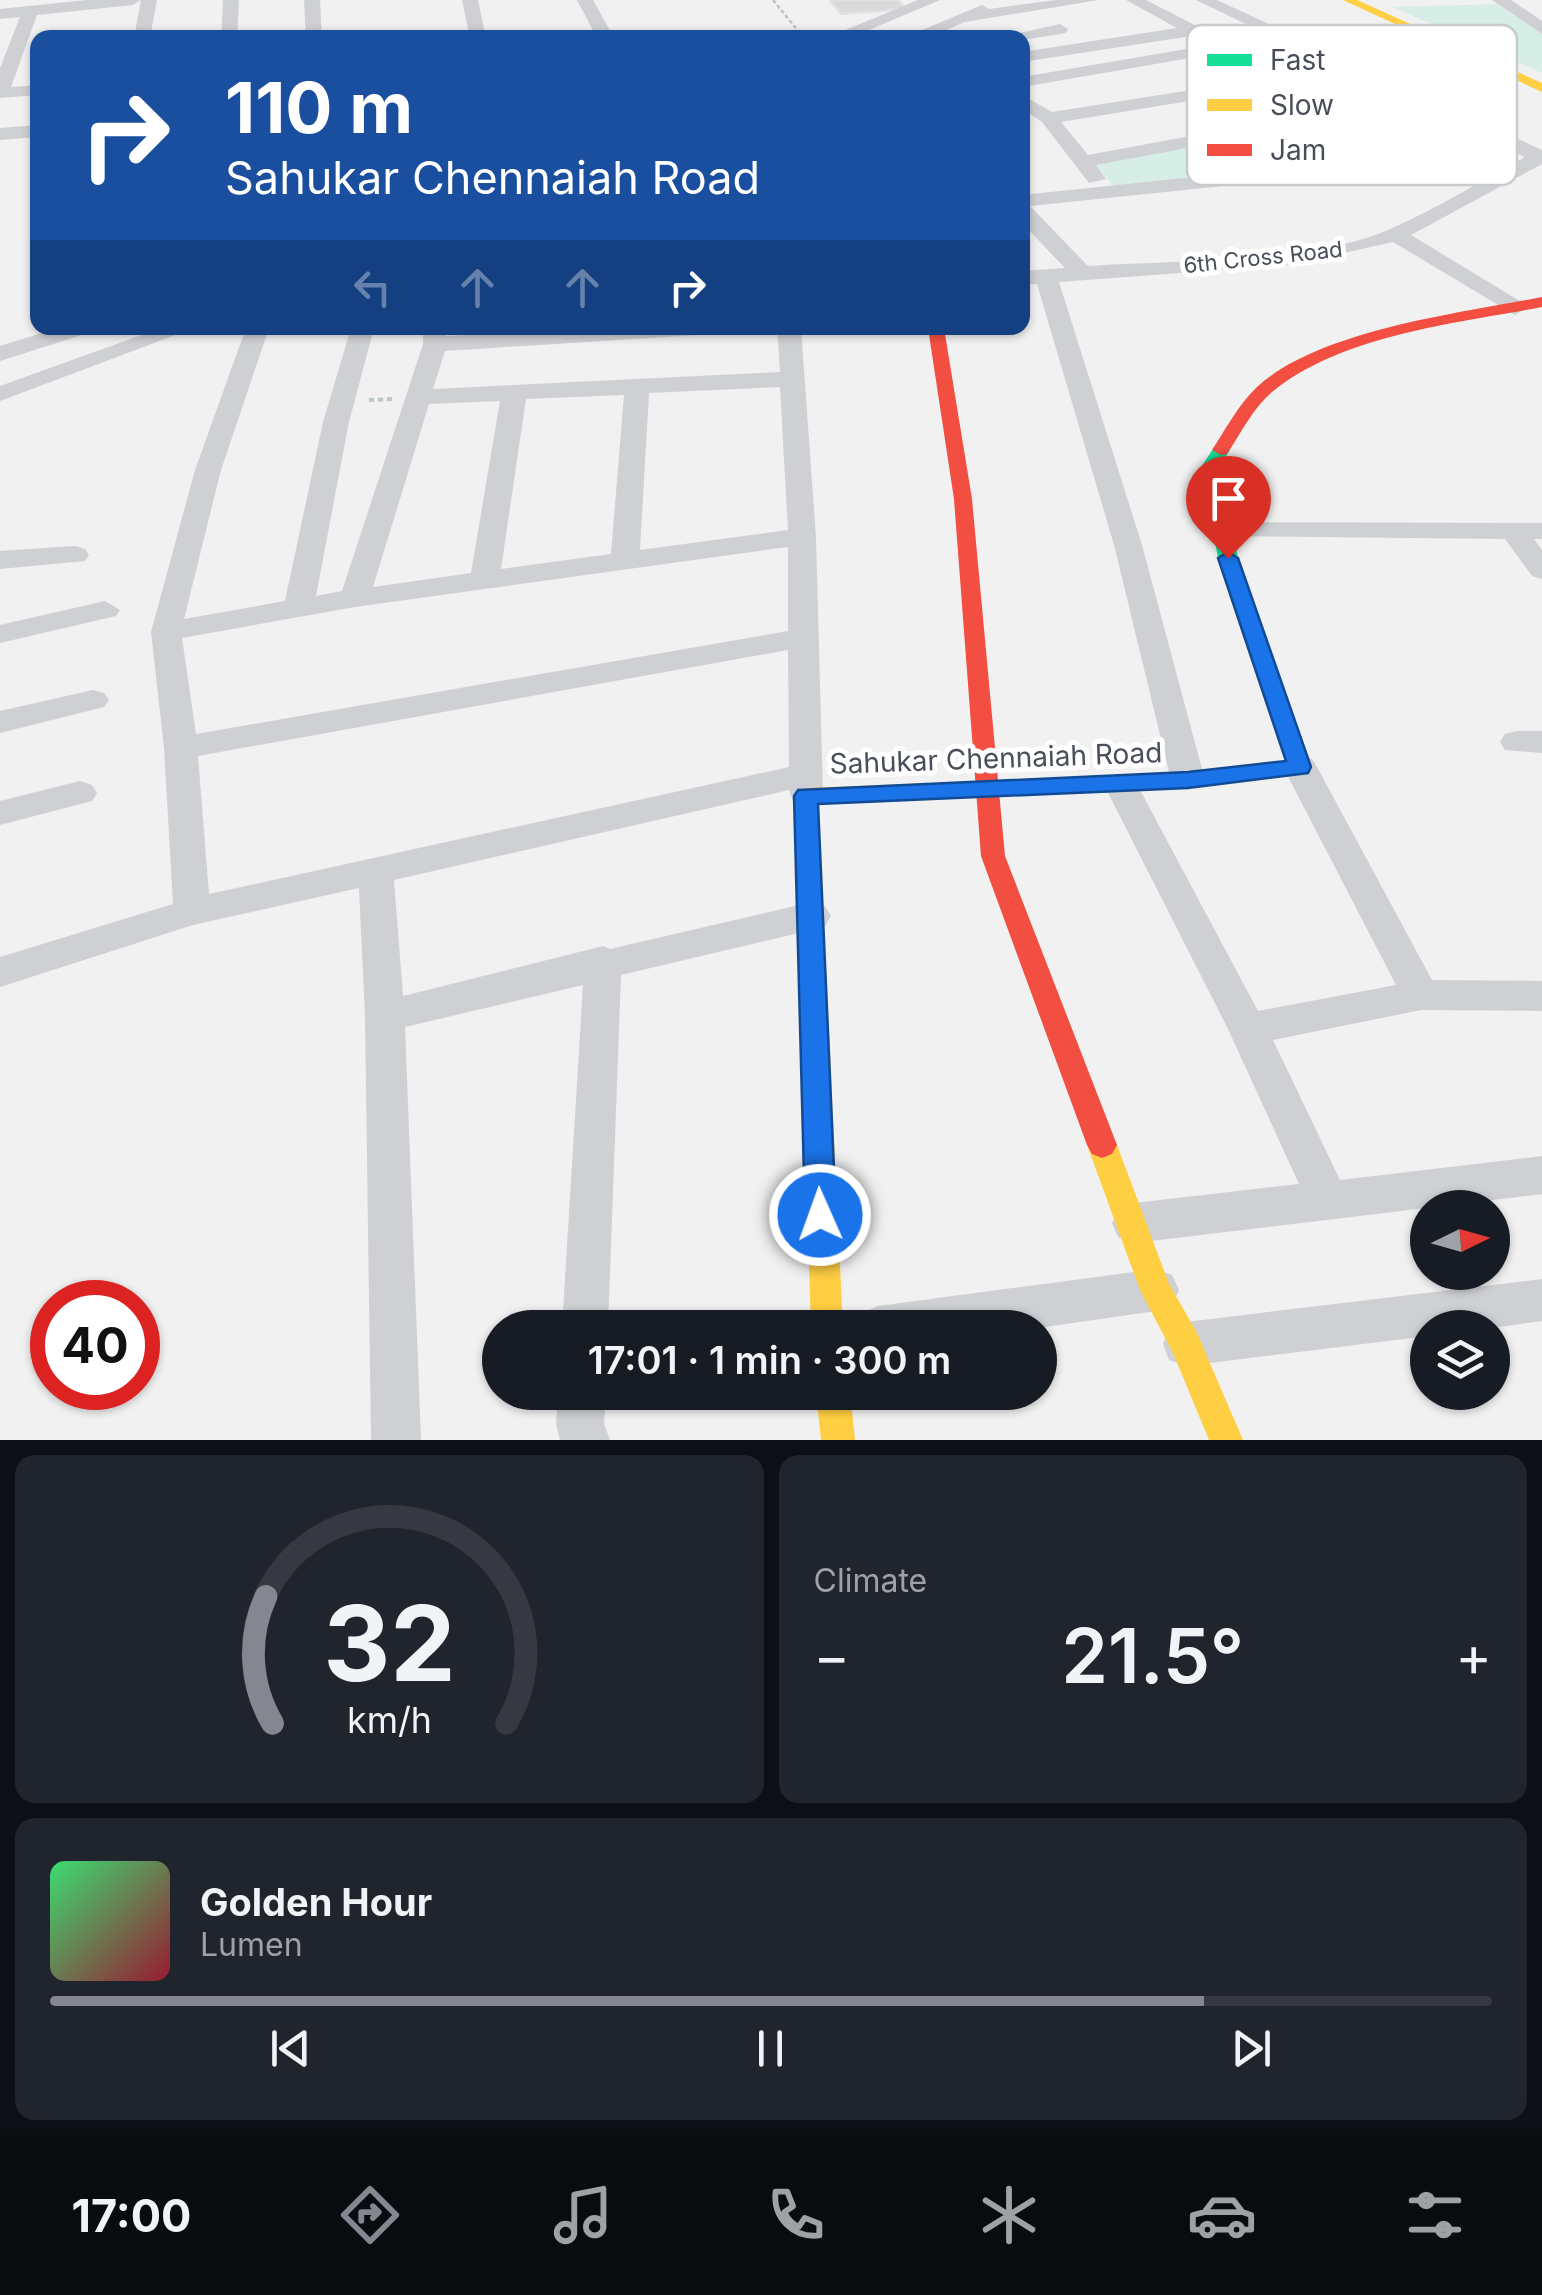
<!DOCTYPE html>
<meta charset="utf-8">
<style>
:root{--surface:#171b24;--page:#20242c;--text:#f1f3f6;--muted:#9ea1a6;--line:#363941;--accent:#848790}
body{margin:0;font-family:Inter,sans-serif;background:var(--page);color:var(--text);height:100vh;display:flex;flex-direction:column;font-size:38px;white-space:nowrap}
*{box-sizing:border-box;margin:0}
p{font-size:32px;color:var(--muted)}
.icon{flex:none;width:55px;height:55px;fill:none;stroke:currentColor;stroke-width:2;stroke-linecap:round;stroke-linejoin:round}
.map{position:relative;height:1440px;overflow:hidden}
.side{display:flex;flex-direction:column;gap:15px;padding:15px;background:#0d0f14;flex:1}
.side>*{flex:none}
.banner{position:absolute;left:30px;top:30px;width:1000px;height:305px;border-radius:20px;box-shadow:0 2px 8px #0004;background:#1a4fa0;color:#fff;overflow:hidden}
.needle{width:65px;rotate:85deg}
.controls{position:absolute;left:1410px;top:1190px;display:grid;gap:20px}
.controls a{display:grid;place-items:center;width:100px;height:100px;border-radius:50%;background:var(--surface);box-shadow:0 2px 8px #0004;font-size:50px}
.speed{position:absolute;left:30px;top:1280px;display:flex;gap:20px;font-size:50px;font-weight:700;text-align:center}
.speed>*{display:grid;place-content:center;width:130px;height:130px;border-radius:50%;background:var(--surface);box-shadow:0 2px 8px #0004;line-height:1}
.speed .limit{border:15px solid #d22;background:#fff;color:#111}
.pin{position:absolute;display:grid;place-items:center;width:85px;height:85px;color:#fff;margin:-102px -42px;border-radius:50% 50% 50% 0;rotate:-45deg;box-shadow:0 0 10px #0007}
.pin .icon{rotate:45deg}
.me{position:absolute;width:110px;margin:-55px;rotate:358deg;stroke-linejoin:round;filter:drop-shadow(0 0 8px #0008)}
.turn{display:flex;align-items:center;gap:35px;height:210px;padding:0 30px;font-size:45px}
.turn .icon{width:130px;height:130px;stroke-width:2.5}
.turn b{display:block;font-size:70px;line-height:85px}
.lanes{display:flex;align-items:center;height:95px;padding:0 30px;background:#0003;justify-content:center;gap:50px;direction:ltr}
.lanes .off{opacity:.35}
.big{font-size:75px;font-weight:600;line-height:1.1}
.side .card{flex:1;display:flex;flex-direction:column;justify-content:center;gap:15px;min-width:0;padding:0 35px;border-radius:20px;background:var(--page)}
.side .dial{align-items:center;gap:0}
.dial svg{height:260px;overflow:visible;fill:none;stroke:var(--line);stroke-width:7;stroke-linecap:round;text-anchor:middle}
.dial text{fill:var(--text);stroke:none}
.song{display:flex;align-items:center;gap:30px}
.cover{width:120px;height:120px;border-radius:15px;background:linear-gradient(135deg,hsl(140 70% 55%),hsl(350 70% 35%))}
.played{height:10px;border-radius:5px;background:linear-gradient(90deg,var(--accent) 80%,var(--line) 80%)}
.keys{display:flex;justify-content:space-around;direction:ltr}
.heat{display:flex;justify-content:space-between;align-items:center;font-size:55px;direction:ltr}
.side .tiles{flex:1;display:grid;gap:15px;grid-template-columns:1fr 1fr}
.card:last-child{grid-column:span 2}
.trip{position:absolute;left:482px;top:1310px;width:575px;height:100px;border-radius:50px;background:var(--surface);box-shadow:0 2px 8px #0004;font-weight:600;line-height:100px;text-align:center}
.menu{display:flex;height:160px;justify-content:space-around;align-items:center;background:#090b0e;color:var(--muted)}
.menu .icon{width:70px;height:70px}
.menu .active{color:var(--accent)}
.menu b{font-size:45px;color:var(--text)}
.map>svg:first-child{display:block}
</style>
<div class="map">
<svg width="1542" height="1440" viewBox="0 0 1542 1440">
<rect width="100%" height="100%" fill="#f1f1f1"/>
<!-- green -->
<g fill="#d7eee6">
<polygon points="1497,4 1542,34 1542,73 1393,7"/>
<polygon points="1357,116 1391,135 1282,171 1116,189 1094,163"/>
</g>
<!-- building -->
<polygon fill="#d8d9db" stroke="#e2e2e3" stroke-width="2.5" points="830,0 898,0 906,9 841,14"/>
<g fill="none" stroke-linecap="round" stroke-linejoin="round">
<!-- path-far1 -->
<polyline stroke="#bbc6c5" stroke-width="2.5" stroke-dasharray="4 2.5" stroke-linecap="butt" points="773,0 804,38"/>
<!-- path -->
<polyline stroke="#bbc6c5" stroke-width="4" stroke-dasharray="5 4" stroke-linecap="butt" points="369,400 393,399"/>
<!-- street -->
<g fill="#cfd0d3" fill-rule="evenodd">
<polygon points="87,0 141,0 133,5 37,15 11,87 38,85 38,95 0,98 0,68 20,17 0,19 0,9"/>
<polygon points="141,0 157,0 150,38 134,38"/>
<polygon points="223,0 239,0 237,38 221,38"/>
<polygon points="304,0 320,0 322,38 306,38"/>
<polygon points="462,0 478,0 486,38 470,38"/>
<polygon points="577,0 593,0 614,38 597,38"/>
<polygon points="918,0 940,0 850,38 826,38"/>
<polygon points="1056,0 1099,0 965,22 927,38 903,38 982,5 989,9"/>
<path d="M1126 0H1146L1363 111 1354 117 1096 165 1106 179 1089 183 1042 122 1022 109V95L1052 112 1273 77 1225 52 1022 87V77L1210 45 1192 36 1022 62V52L1177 28ZM1288 85 1336 109 1088 155 1061 122Z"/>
<path d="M1196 0H1217L1542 150V164L1411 235 1523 303 1526 308 1515 315 1393 242 1290 265 1059 282 1142 545 1205 780 1200 788H1176L1171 780 1114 545 1037 284 1022 285V271L1065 268 1022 223V195L1288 167 1438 116ZM1454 124 1525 157C1481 181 1436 209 1390 229 1312 264 1175 260 1088 266L1030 206 1291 179Z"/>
<polygon points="1492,0 1511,0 1542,21 1542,34"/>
<polygon points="1060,24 1068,29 1066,33 1022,40 997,38"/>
<polygon points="38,125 38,137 0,140 0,128"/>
<polygon points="58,328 92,328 88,333 0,361 0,346"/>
<polygon points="161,328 194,328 0,401 0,386"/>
<path d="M246 328H269L221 470 184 619 285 601 323 422 351 328H374L349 422 316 596 342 591 423 344V328H445L446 336 589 328H709L697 335 445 351 433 389 780 372 777 328H801L816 537 823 796 818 804H794L789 790 394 880 403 996 603 946 610 949 812 902 825 906 831 916 825 926 812 930 621 975 608 1328H562L583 985 405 1027 421 1440H371L365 1016 359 888 193 925 0 987V957L173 904 164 748 151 632 195 470ZM780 387 788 530 640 550 649 393ZM624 395 611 554 501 569 526 399ZM500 401 471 573 373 587 429 404ZM788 547V631L196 734 182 638 355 607ZM788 650 789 767 209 894 198 756Z"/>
<polygon points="1222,522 1542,523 1542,539 1534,539 1542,550 1542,579 1532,576 1505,539 1212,536 1208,530 1212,524"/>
<polygon points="75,546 85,549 89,555 85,561 0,569 0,551"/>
<polygon points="105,601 120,610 116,616 0,643 0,625"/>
<polygon points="93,690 104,693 109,700 104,707 0,733 0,711"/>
<polygon points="1517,731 1542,731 1542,753 1505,750 1500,742 1505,734"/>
<polygon points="1300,756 1312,759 1317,767 1432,980 1542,981 1542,1011 1421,1010 1273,1040 1340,1180 1542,1156 1542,1194 1134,1243 1118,1237 1112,1223 1118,1209 1134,1203 1299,1184 1228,1029 1103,783 1108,775 1132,775 1258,1011 1396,985 1283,767 1288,759"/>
<polygon points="80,781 92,785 97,793 92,801 0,825 0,801"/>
<polygon points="1156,1269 1172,1275 1179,1290 1172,1305 1156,1311 1038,1328 855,1328 862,1313 878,1306"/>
<polygon points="1542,1279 1542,1321 1492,1328 1428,1328 1428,1336 1186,1366 1169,1360 1163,1344 1169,1328 1186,1322"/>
<polygon points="558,1392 606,1392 604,1424 610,1440 560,1440 556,1424"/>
</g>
<!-- fast -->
<polygon fill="#16e098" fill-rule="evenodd" points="1221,445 1230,450 1219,467 1238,558 1312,767 1308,773 1188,788 997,794 993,788 997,782 1005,780 1188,772 1286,761 1218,558 1201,467 1215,446"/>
<!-- slow -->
<g fill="#ffcf43" fill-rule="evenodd">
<polygon points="1343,0 1357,0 1542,83 1542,92"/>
<polygon points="1005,780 1013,782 1017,788 1013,794 818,804 843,1328 811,1328 794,796 806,788"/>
<polygon points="1102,1132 1112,1136 1117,1145 1169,1284 1197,1333 1243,1440 1209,1440 1173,1353 1140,1290 1087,1145 1092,1136"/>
<polygon points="816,1392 850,1392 855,1440 821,1440"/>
</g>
<!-- jam -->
<g fill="#f24e42" fill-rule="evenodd">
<path d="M1542 297V307C1457 323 1341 335 1272 392 1253 408 1241 433 1227 454L1221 455 1212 450C1226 429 1238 405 1257 387 1319 330 1460 313 1542 297Z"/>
<polygon points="928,328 944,328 972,499 1005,856 1117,1145 1112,1154 1102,1158 1092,1154 1087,1145 981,856 954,499"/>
</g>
</g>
<!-- route -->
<polygon fill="#1a73e8" stroke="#114b97" stroke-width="2.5" points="1228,552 1238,558 1311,767 1308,773 1188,788 818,804 836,1215 831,1225 820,1229 810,1225 805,1215 794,796 798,790 1188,772 1286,761 1218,558"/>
<g text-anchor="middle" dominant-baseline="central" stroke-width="10" stroke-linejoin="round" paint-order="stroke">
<!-- far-street labels -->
<g font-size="22" fill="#494e5b" stroke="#fff">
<text transform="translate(1263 257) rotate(-6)">6th Cross Road</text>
</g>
<!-- street labels -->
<g font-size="28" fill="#494e5b" stroke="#fff">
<text transform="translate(996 758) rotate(-2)">Sahukar Chennaiah Road</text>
</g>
</g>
<!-- legend -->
<rect x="1187" y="25" width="330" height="160" rx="15" fill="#fff" stroke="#c8cace" stroke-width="2.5"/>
<rect x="1207" y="54" width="45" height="12" fill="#16e098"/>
<rect x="1207" y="99" width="45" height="12" fill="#ffcf43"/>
<rect x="1207" y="144" width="45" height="12" fill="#f24e42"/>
<g font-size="28" fill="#494e5b">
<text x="1270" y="70">Fast</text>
<text x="1270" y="115">Slow</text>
<text x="1270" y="160">Jam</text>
</g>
</svg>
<div class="controls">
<a><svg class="needle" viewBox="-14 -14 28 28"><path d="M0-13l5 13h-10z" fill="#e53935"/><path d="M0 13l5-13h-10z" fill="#9ea1a6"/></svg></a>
<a><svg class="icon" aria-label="layers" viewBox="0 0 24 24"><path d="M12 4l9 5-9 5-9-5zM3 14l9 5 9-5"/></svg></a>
</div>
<div class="speed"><div class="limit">40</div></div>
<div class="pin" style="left:1228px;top:558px;background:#d93025"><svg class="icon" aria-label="arrive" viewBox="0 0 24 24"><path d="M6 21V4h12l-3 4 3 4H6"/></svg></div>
<svg class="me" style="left:820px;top:1215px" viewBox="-20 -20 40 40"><circle r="17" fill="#1a73e8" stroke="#fff" stroke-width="3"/><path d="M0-11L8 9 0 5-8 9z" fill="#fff"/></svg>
<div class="trip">17:01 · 1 min · 300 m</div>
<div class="banner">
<div class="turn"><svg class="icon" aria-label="right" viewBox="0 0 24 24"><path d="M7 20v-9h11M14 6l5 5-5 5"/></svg><div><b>110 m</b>Sahukar Chennaiah Road</div></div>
<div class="lanes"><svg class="icon off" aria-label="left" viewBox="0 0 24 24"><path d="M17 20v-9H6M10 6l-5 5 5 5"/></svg><svg class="icon off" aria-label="ahead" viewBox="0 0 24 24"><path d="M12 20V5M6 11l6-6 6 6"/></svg><svg class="icon off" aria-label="ahead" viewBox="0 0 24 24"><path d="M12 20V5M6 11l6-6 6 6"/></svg><svg class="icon" aria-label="right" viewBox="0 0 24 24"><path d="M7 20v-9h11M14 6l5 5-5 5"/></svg></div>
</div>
</div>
<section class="side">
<div class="tiles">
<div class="card dial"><svg viewBox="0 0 100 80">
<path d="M14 69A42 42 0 1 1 86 69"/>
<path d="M14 69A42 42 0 0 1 12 30" stroke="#848790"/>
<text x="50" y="56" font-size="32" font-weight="700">32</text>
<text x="50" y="72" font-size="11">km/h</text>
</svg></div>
<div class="card"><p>Climate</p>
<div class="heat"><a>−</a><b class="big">21.5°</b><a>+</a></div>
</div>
<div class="card">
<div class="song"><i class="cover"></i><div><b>Golden Hour</b><p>Lumen</p></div></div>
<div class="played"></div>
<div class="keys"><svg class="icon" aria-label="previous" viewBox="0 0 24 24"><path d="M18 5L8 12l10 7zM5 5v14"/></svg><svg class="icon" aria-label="pause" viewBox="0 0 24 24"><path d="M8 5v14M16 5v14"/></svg><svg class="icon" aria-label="next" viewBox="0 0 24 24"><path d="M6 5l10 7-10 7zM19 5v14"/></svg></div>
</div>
</div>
</section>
<nav class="menu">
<b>17:00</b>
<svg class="icon active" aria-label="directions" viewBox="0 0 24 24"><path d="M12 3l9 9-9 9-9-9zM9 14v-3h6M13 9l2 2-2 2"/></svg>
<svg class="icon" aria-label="music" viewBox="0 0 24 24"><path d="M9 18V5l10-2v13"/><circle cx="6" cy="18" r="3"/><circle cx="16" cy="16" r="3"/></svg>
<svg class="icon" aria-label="phone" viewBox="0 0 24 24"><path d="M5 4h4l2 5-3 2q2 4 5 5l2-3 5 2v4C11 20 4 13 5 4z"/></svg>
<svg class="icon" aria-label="climate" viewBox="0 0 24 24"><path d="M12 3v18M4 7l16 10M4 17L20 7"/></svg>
<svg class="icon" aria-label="car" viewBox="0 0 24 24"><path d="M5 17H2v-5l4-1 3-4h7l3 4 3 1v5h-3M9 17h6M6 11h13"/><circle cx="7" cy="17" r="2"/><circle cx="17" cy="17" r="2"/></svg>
<svg class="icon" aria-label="filters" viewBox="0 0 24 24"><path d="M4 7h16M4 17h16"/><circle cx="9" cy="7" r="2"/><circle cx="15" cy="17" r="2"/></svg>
</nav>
